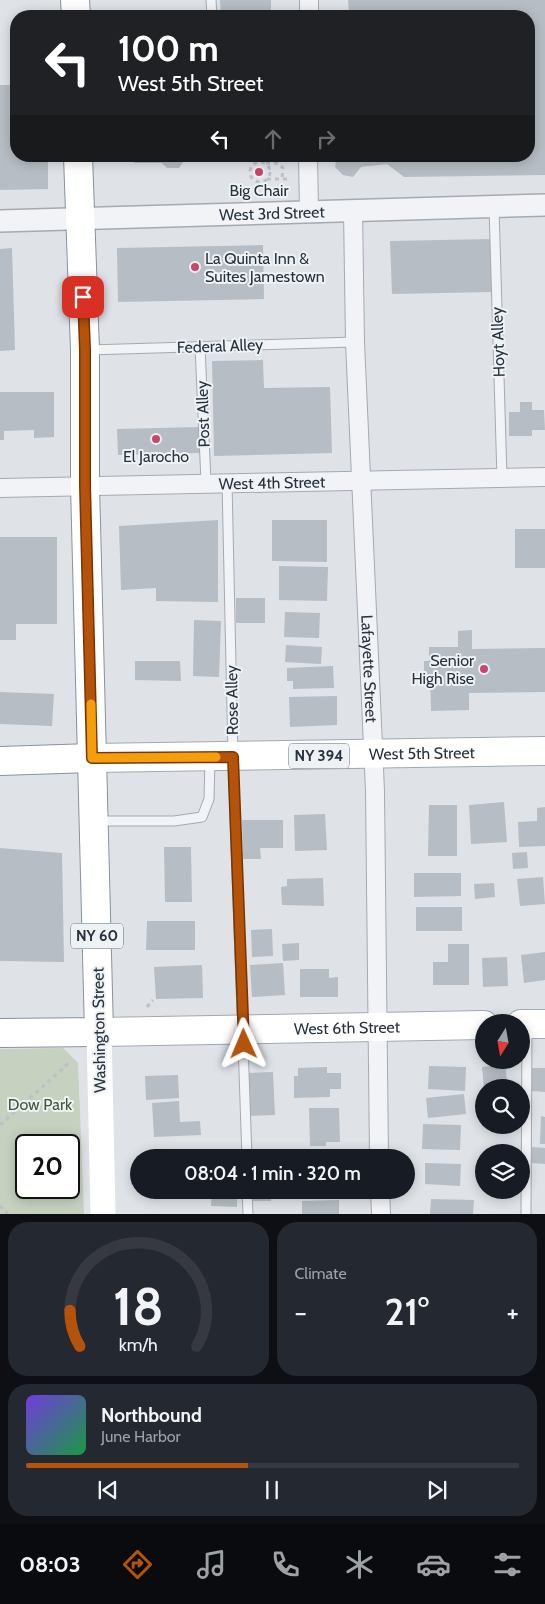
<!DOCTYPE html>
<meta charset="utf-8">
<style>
:root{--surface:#171b24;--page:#242831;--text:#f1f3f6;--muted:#9ea1a6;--line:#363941;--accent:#b45309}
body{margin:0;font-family:Cabin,sans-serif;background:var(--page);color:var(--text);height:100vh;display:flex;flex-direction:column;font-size:19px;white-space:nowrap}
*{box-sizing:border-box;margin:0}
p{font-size:16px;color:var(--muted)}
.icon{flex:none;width:28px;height:28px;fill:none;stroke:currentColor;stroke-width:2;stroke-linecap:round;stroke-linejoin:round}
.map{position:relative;height:1214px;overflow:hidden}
.drawer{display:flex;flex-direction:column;gap:8px;padding:8px;background:#0d0f14;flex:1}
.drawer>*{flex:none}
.guide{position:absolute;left:10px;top:10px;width:525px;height:152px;border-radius:20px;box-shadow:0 2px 12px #0003;background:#202124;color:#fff;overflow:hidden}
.needle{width:32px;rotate:191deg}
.buttons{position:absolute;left:475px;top:1014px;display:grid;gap:10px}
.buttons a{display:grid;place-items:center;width:55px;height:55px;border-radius:50%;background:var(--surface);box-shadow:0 2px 12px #0003;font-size:25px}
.speed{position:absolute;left:15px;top:1134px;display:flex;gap:10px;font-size:25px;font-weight:700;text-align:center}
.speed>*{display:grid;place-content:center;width:65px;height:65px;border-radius:50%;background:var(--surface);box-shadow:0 2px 12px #0003;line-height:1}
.speed .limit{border:2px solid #111;border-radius:8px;background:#fff;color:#111}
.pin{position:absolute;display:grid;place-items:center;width:42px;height:42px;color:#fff;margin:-21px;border-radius:10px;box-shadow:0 2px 8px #0006}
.me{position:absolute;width:55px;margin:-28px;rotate:359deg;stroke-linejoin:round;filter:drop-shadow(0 0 4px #0008)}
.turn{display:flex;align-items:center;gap:18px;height:105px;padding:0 25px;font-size:22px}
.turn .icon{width:65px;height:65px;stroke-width:2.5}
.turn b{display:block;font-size:35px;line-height:42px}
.lanes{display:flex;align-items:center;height:48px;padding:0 25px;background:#0003;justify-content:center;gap:25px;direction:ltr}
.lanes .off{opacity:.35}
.big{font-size:38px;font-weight:600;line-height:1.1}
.drawer .widget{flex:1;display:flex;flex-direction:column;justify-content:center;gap:8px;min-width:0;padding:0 18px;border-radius:20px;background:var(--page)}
.drawer .dial{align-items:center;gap:0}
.dial svg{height:130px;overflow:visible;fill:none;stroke:var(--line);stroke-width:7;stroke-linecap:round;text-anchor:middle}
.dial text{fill:var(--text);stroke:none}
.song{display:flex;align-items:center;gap:15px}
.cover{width:60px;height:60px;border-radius:8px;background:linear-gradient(135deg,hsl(260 70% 55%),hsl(140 70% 35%))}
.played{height:5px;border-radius:2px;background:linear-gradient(90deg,var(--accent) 45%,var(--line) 45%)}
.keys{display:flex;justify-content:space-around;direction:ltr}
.heat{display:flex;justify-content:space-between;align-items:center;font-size:28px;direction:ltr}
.drawer .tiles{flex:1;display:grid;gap:8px;grid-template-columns:1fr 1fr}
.widget:last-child{grid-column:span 2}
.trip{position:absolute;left:130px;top:1149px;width:285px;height:50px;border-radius:25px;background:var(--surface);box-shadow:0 2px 12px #0003;font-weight:600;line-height:50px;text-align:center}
.dock{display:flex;height:80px;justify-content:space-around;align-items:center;background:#090b0e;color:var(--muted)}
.dock .icon{width:35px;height:35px}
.dock .on{color:var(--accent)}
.dock b{font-size:22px;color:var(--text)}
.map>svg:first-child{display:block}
</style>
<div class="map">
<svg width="545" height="1214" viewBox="0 0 545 1214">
<rect width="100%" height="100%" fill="#dfe3e8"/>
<!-- green -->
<path fill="#c6d1c0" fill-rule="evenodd" d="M63 1048 78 1063 84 1214H0V1049ZM26 1145H69V1188H26Z"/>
<!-- building -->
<g fill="#b6bdc4">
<polygon points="220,0 271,0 271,16 221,16"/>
<polygon points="348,0 545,0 545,175 404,177 387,164 361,167 353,177 343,175 335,167 337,156 529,156 529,16 339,16 349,13"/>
<polygon points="0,85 16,85 16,156 48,156 48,189 0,190"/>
<polygon points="127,156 216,156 210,162 183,162 179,168 167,168 162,163 135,163"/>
<polygon points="492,239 492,292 392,294 390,241"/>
<polygon points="263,245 264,299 118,302 117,248"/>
<polygon points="12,248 15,350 0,351 0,249"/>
<polygon points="263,360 264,388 330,387 332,453 214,456 212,361"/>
<polygon points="0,392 54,392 54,437 34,438 34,430 4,431 4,440 0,440"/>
<polygon points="520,402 532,402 532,410 544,410 545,430 532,430 532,436 509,436 509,412 520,412"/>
<polygon points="200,427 201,453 118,455 117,429"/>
<polygon points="218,520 218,602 156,601 156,588 121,590 119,526"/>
<polygon points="272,520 327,520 327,562 272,561"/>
<rect x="515" y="529" width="30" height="39"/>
<polygon points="0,537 57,537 57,624 16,624 16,640 0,640"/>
<polygon points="279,566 328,567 327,601 279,600"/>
<rect x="236" y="598" width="29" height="25"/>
<polygon points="285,612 320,613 319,638 284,637"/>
<polygon points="194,620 221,621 219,677 193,676"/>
<polygon points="472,630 472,649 545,648 545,692 469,693 469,710 431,711 430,676 424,677 424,661 429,661 429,647 458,647 458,631"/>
<polygon points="286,645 322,647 321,664 285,662"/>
<polygon points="135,661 180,661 181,681 135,680"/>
<polygon points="333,666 334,688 293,689 293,681 287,681 287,668"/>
<polygon points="0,692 54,694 52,726 0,724"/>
<polygon points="337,696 337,725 290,727 289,697"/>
<polygon points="504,802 507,842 471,844 469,805"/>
<polygon points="429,805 457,805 457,856 428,856"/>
<polygon points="545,807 545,846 519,847 518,822 537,821 537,808"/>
<polygon points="325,814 327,850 295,851 294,815"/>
<polygon points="242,820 283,820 283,848 260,848 261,859 243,859"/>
<polygon points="164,847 191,847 192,902 165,902"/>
<polygon points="0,848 62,853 64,962 0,961"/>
<polygon points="527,852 528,868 513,869 512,853"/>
<polygon points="414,873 461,873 461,896 414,897"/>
<polygon points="543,877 545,904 520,906 517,879"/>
<polygon points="323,878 324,906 282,905 281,887 287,886 287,879"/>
<polygon points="494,883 495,897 475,899 474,884"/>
<rect x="416" y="907" width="46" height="24"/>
<polygon points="147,921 195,921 195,950 146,950"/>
<polygon points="272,929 273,956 252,957 251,930"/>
<polygon points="299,943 299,960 283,961 282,944"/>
<polygon points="448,944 469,944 469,985 433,985 433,962 448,962"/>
<polygon points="545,952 545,980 524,983 521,955"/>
<polygon points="507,957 508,986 483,987 482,958"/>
<polygon points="283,963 285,995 252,997 250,965"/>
<polygon points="202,965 203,998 156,999 154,967"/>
<polygon points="300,969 329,969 329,978 338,977 338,997 300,997"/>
<polygon points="505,1064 508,1088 484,1088 482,1067"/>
<polygon points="429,1066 466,1067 465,1091 428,1089"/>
<polygon points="327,1067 327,1073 341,1073 341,1089 330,1089 330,1097 294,1098 294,1076 298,1076 298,1068"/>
<polygon points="532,1068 545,1068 545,1092 532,1091"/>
<polygon points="273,1072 275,1115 249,1116 248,1073"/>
<polygon points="178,1075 179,1098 146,1100 145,1076"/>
<polygon points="464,1094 466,1114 428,1118 426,1098"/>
<polygon points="179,1101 180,1122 200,1121 201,1135 154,1137 152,1103"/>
<polygon points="309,1108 339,1108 340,1142 326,1142 326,1146 310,1146"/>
<polygon points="541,1116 545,1117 545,1144 540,1144"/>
<polygon points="423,1124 461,1125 460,1150 422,1149"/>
<polygon points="532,1147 545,1148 545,1164 531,1163"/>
<rect x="303" y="1150" width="43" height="8"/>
<polygon points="425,1163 461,1164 460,1186 425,1184"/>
<polygon points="212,1190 237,1190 237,1207 211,1206"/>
<rect x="253" y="1190" width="18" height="11"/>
<polygon points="431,1199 474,1200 473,1214 430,1214"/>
<polygon points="339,1200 339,1214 302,1214 302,1201"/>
</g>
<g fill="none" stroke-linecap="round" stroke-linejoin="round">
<!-- service casing -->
<g stroke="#a4aab2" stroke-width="11">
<g id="service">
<polyline points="211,0 212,16"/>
<polyline points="494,207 502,478"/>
<polyline points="200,346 206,482"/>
<polyline points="88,350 355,342"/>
<polyline points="227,482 233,757 247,1158"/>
<polyline points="97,821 174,821 202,817 209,799 210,760"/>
<polyline points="247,1190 248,1214"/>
<polyline points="526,1214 527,1027"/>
</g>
</g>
<!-- minor casing -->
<g stroke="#a4aab2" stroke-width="20">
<g id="minor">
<polyline points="309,16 309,0"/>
<polyline points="308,156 309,212"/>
<path id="s1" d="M353 210 355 342 375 791 379 1158"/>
<path id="s2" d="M0 488 545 477"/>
<polyline points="380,1190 381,1214"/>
</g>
</g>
<!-- tertiary casing -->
<g stroke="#a4aab2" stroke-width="24">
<g id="tertiary">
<path id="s3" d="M0 221 545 205"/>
</g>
</g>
<!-- primary casing -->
<g stroke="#9ea9b3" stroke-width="30">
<g id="primary">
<path id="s4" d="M92 758 545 751"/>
<polyline points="521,1024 545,1024"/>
<path id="s5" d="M99 1032 484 1025"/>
</g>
</g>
<!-- trunk casing -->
<g stroke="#86929e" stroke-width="30">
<g id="trunk">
<polyline points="75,0 76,16"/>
<polyline points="0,761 92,758"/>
<polyline points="0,1033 99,1032 85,485 85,350 78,156"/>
</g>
</g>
<!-- path -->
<g stroke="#bdc1c6" stroke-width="3" stroke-dasharray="4 4" stroke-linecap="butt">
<circle cx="260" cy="172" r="10"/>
<polyline points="266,163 277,163 283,168 282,179"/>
<polyline points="267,179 291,179"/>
<polyline points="147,1007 153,1000"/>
<polyline points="0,1125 70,1062"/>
<polyline points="131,1183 139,1183"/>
<polyline points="0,1206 8,1214"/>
</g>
<!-- service -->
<use href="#service" stroke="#f1f3f6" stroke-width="9"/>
<!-- minor -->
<use href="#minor" stroke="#f1f3f6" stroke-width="18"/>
<!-- tertiary -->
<use href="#tertiary" stroke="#f1f3f6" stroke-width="21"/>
<!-- secondary -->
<polyline stroke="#fff" stroke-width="25" points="99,1032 103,1214"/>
<!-- primary -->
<use href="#primary" stroke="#fff" stroke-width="28"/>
<!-- trunk -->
<use href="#trunk" stroke="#fff" stroke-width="28"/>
</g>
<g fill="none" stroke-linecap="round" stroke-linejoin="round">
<!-- route casing -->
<g stroke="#753606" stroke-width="12">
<polyline id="route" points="83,297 85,350 85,485 92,758 233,757 244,1044"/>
</g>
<!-- route -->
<use href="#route" stroke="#b45309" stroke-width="9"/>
<!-- slow -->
<polyline stroke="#f59e0b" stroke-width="9" points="91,704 92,758 216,757"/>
</g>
<!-- markers -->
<g fill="#ca4667" stroke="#eef2f5" stroke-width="2">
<circle cx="259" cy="172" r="5"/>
<circle cx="195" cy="267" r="5"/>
<circle cx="156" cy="439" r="5"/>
<circle cx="484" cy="669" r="5"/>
</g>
<g text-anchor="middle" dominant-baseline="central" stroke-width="4" stroke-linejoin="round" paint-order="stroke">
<!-- shield labels -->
<g fill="#eef2f5" stroke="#636c75" stroke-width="1">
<rect x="289" y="743.5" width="60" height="25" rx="4"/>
<rect x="71" y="923.5" width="52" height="25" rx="4"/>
</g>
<g font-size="15" font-weight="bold" fill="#28323e">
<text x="319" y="756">NY 394</text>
<text x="97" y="936">NY 60</text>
</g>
<!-- poi labels -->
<g font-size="16" fill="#28323e" stroke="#eef2f5">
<text x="259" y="190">Big Chair</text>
<text x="205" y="258" text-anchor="start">La Quinta Inn &amp;<tspan x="205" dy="18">Suites Jamestown</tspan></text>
<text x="156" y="456">El Jarocho</text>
<text x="474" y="660" text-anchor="end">Senior<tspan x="474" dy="18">High Rise</tspan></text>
</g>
<!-- street labels -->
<g font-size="16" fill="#28323e" stroke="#eef2f5">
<text stroke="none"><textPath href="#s3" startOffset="272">West 3rd Street</textPath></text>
<text transform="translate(498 342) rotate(-92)">Hoyt Alley</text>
<text transform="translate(220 346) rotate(-2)">Federal Alley</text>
<text transform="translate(203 414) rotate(-92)">Post Alley</text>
<text stroke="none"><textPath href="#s2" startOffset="272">West 4th Street</textPath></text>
<text stroke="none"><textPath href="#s1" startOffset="459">Lafayette Street</textPath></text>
<text transform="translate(232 700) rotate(-91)">Rose Alley</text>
<text stroke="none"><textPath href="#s4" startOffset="330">West 5th Street</textPath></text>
<text stroke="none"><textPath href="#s5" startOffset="248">West 6th Street</textPath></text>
<text transform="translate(99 1030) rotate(-91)">Washington Street</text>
</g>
<!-- park labels -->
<g font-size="16" fill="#405936" stroke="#eef2f5">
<text x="40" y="1104">Dow Park</text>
</g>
</g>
</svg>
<div class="buttons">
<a><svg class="needle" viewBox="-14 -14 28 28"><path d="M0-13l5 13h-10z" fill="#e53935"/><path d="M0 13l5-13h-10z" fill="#9ea1a6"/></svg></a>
<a><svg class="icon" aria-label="search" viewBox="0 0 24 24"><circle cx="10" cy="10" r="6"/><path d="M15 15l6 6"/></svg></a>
<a><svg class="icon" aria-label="layers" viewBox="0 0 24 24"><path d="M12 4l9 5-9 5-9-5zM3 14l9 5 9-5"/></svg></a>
</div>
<div class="speed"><div class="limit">20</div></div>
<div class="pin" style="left:83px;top:297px;background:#d93025"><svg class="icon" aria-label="arrive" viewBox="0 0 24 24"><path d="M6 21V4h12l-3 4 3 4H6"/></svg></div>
<svg class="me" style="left:244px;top:1044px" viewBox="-20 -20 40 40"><path d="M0-17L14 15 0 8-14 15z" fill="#b45309" stroke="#fff" stroke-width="4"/></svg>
<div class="trip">08:04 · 1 min · 320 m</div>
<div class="guide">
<div class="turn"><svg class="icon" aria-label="left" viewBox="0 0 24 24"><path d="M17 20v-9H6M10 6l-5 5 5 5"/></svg><div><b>100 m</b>West 5th Street</div></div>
<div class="lanes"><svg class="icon" aria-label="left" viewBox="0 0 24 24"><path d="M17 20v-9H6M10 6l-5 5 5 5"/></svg><svg class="icon off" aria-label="ahead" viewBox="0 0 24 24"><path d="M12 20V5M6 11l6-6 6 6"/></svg><svg class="icon off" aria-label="right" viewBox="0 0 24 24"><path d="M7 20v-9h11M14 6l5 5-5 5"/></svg></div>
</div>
</div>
<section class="drawer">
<div class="tiles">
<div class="widget dial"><svg viewBox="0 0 100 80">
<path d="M14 69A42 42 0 1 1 86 69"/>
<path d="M14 69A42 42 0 0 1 8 47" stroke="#b45309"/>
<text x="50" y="56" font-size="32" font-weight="700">18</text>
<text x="50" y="72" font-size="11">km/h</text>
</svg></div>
<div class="widget"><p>Climate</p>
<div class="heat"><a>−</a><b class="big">21°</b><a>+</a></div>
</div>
<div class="widget">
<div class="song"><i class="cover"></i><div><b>Northbound</b><p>June Harbor</p></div></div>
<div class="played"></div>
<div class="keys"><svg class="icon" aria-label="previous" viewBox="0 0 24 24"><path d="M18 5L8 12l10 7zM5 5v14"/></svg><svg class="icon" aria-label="pause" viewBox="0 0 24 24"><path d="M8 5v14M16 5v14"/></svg><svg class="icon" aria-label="next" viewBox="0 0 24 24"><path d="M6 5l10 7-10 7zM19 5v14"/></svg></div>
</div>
</div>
</section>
<nav class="dock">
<b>08:03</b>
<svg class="icon on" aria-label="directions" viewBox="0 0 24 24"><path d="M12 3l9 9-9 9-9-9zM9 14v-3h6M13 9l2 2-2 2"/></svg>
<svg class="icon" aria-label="music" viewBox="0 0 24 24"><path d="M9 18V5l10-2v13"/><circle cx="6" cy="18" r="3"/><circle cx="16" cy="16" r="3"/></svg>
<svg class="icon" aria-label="phone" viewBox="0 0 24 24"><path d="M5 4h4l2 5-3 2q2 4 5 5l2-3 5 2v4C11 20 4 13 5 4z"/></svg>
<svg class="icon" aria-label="climate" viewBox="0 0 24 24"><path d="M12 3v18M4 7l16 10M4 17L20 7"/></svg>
<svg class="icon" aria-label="car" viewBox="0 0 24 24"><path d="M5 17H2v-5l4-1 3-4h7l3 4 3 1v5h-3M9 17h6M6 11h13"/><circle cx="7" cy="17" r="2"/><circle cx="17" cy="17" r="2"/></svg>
<svg class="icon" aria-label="filters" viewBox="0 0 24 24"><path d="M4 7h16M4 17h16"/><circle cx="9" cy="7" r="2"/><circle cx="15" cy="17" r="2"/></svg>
</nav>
